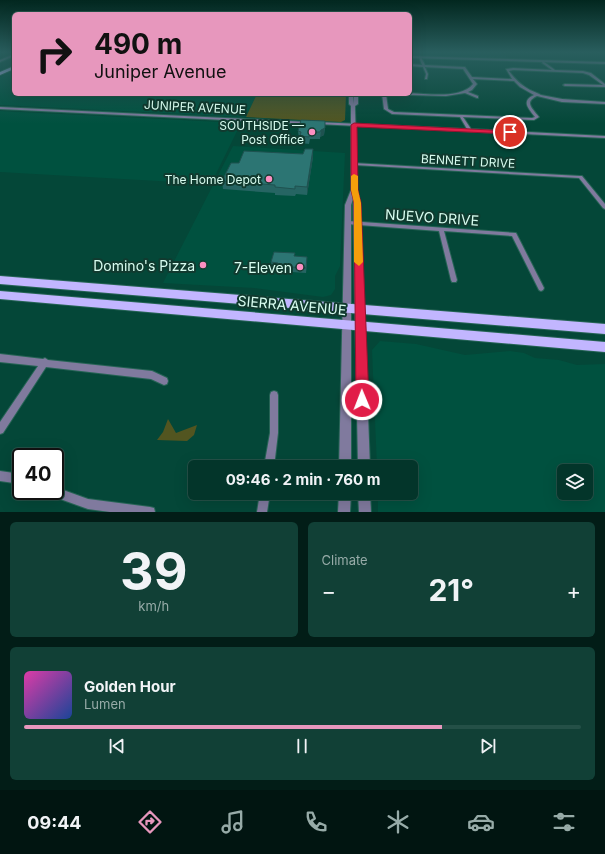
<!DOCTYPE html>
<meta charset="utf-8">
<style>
:root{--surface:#03352a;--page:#114036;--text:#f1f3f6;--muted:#97aba8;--line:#245047;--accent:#e797bd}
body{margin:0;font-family:Inter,sans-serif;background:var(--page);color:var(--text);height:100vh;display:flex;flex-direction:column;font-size:15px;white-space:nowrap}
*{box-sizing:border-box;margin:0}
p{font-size:13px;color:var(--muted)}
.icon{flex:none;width:22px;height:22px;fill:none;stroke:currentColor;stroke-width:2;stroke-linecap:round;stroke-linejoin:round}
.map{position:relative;height:512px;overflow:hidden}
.panel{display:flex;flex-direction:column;gap:10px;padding:10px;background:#021d17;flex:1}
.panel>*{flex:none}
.top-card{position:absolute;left:12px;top:12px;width:400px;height:84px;border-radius:6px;box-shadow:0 4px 16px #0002,0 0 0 1px var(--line);background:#e797bd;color:#111;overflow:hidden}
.buttons{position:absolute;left:557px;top:464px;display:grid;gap:8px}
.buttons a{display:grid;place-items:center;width:36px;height:36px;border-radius:6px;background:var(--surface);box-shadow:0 4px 16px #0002,0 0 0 1px var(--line);font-size:20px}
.speed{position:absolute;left:12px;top:448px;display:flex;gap:8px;font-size:20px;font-weight:700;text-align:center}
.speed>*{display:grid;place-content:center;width:52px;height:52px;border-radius:50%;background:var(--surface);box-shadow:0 4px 16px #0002,0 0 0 1px var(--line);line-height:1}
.speed .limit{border:2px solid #111;border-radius:6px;background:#fff;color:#111}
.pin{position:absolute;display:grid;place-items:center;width:34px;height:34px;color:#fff;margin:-17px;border:2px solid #fff;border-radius:50%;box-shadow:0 1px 4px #0007}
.me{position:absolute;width:44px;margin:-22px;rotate:359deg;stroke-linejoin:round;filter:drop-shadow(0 0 3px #0008)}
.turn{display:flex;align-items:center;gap:14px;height:84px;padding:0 16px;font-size:18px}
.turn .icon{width:52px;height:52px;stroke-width:2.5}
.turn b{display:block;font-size:28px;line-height:34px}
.big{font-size:30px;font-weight:700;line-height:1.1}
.panel .tile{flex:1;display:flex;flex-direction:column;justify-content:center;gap:6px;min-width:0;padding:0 14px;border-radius:6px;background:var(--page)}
.panel .dial{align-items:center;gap:0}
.dial b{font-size:52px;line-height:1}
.song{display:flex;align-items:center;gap:12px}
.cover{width:48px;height:48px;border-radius:6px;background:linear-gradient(135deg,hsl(320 70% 55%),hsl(220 70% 35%))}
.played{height:4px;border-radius:2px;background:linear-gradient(90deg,var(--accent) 75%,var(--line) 75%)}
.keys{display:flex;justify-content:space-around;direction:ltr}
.heat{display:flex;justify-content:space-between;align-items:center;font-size:22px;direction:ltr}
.panel .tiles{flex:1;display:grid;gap:10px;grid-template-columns:1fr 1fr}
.tile:last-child{grid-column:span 2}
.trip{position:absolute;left:188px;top:460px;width:230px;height:40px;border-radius:6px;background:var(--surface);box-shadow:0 4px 16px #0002,0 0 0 1px var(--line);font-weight:700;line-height:40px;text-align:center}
.tab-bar{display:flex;height:64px;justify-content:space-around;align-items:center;background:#011511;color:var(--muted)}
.tab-bar .icon{width:28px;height:28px}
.tab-bar .active{color:var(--accent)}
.tab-bar b{font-size:18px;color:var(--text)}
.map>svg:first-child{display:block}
</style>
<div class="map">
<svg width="605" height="512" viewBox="0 0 605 512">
<rect width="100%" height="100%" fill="#044738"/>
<!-- built -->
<g fill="#00513f" fill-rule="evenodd">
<polygon points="410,52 502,52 508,58 410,55"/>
<polygon points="13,70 14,94 257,94 246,117 0,105 0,77"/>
<polygon points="0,111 241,123 211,184 0,172"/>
<polygon points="233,146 345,153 340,266 335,276 335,289 331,295 323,297 254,288 163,283"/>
<path d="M380 341 416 344 465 355 510 351 524 353 535 358 559 360 577 365 605 364V512H378V493H411V467H377L372 350ZM564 471H586V493H564Z"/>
</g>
<!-- green -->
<g fill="#525520">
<polygon points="257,94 346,94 345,120 341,122 246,117"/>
<polygon points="168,419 176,433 197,425 194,435 187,441 157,440 163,432"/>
</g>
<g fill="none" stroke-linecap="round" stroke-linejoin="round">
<!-- minor casing -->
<g stroke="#266455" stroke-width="2">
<g id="minor">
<polygon points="14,54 14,56 0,62 0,60"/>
<path d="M420 56 421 57 425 65 465 67 472 77 512 79 506 69 513 68 552 70 542 63 543 61 555 70 583 71 591 73 605 84V87L565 86 563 85 565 84 603 85 589 75 583 73 513 70 509 71C515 79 521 85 530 90 534 92 538 93 541 95L562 99 605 102V104L562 102 537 96C524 102 532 108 539 117L534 120 463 117 471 129 605 136V138L317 124 315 123 317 122 467 129 460 117 392 114 384 109 382 94H386L388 109 394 112 532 118 535 117C528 108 521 101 534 95L520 87 514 81 473 79 477 84 472 90 468 92 478 96V98H477L465 93 446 96 409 95 408 94H410V93C428 94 461 99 473 84L463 69 425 67 428 74 427 79H425L426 74 423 67 410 66V64L422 65 419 57Z"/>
<polygon points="0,107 308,122 310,123 308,124 0,109"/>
<polygon points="353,163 580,176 582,176 605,204 605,209 603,208 579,178 355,165 353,164"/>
<polygon points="348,221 516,233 544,288 543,290 541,291 539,290 512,236 444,231 457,280 456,282 452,282 451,280 439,231 346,224 345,223 346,222"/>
<polygon points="0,354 43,359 45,358 48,360 152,371 167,378 168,381 167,384 164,385 151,379 46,367 3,433 0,434 0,422 38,366 0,362"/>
<polygon points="274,391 277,392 278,395 278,433 274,467 264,467 270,433 270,395 271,392"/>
<polygon points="0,471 21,474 21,484 0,481"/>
<polygon points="55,487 88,499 150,507 154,508 155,512 110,512 88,509 49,495 48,491 55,491"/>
<polygon points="260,493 270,493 267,512 257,512"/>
</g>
</g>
<!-- tertiary casing -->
<g stroke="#266455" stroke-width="2">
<g id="tertiary">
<polygon points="410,56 605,62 605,64 410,58"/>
<polygon points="349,94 353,94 353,104 354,94 358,94 358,104 355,106 357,190 360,203 370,467 358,467 353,199 351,205 351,467 339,467 345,205 351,190 351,106 349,104"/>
<polygon points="339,493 351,493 350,512 338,512"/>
<polygon points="358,493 370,493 371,512 359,512"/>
</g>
</g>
<!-- primary casing -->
<g stroke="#266455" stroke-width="2">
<g id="primary">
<polygon points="14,66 14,69 0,75 0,72"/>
<polygon points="0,276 605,324 605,334 0,284"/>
<polygon points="0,291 605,342 605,352 0,299"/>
</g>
</g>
<!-- minor -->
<use href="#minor" fill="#807a9e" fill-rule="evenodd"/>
<!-- tertiary -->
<use href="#tertiary" fill="#807a9e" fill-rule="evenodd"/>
<!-- primary -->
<use href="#primary" fill="#c2b6ff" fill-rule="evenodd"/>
</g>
<!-- wall -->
<g fill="#266563">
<polygon points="325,128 324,135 320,137 320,139 310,139 309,144 301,143 301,139 299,139 298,131"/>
<polygon points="313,149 313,157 307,195 296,194 295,196 275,195 275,193 223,189 222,181 239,163 303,154"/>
<polygon points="295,256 307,263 306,273 278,271 278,268 272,267 271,262"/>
</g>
<!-- shaded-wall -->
<g fill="#1f5250">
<polygon points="325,121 324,135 320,137 320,139 321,130"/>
<polygon points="313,149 313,157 307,195 307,187"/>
</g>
<!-- building -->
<g fill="#2c7573" stroke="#1f5250">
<polygon points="301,120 325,121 325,128 321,130 320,132 310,132 309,137 300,136 301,132 298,131"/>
<polygon points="305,149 313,149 307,187 295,186 295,189 275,187 275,185 222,181 231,163 239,163 244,151 303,154"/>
<polygon points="274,252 295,253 294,256 307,257 306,268 278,266 278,263 271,262"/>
</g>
<!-- sky -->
<linearGradient id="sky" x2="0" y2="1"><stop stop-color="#02271f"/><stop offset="0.42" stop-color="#295e5e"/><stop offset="1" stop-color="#295e5e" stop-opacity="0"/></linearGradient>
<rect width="605" height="124" fill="url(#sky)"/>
<!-- route -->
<polygon fill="#e11d48" stroke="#92132f" points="354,123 510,131 513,132 510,134 357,127 358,190 361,203 369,400 367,404 362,406 358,404 356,400 354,203 351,190 351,125"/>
<!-- slow -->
<polygon fill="#f59e0b" points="354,174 358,176 358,190 361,203 363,262 359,266 354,262 354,203 351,190 351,176"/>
<!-- markers -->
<g fill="#fc8fc1" stroke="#113a2f" stroke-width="1.5">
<circle cx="312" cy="132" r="4"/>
<circle cx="269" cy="179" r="4"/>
<circle cx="203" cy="265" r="4"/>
<circle cx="300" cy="267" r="4"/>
</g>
<g text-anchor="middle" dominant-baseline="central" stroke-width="4" stroke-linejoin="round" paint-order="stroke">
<!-- far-street labels -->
<g font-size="12" fill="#d8fdf0" stroke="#113a2f">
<text transform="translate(195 107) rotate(3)">JUNIPER AVENUE</text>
<text transform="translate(468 161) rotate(3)">BENNETT DRIVE</text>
</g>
<!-- far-poi labels -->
<g font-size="12" fill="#d8fdf0" stroke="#113a2f" text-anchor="end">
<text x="304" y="125">SOUTHSIDE —<tspan x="304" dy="14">Post Office</tspan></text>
<text x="261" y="179">The Home Depot</text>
</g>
<!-- street labels -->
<g font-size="14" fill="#d8fdf0" stroke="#113a2f">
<text transform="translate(432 217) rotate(4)">NUEVO DRIVE</text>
<text transform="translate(292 305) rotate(5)">SIERRA AVENUE</text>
</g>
<!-- poi labels -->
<g font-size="14" fill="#d8fdf0" stroke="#113a2f" text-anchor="end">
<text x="195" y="265">Domino's Pizza</text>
<text x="292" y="267">7-Eleven</text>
</g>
</g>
</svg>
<div class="buttons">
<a><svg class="icon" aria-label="layers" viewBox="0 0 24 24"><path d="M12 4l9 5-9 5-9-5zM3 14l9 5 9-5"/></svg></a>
</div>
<div class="speed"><div class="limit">40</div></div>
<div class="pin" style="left:510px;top:132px;background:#d93025"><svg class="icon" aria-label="arrive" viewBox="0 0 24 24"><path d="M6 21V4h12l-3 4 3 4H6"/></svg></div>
<svg class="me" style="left:362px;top:400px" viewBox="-20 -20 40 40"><circle r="17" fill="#e11d48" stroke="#fff" stroke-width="3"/><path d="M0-11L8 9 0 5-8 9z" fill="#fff"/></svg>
<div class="trip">09:46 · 2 min · 760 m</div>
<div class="top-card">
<div class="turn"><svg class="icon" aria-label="right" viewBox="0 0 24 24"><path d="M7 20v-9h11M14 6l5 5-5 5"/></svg><div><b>490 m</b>Juniper Avenue</div></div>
</div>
</div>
<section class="panel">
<div class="tiles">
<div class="tile dial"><b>39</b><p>km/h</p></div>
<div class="tile"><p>Climate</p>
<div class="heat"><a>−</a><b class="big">21°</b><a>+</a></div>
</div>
<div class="tile">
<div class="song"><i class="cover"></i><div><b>Golden Hour</b><p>Lumen</p></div></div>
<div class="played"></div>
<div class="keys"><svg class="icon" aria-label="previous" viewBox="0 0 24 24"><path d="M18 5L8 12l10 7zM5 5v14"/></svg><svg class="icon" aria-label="pause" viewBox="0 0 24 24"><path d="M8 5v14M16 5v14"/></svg><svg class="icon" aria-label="next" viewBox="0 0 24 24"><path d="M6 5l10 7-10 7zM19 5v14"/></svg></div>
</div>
</div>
</section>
<nav class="tab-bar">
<b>09:44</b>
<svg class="icon active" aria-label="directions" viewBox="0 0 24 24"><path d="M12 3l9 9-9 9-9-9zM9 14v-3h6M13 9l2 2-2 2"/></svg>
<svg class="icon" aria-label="music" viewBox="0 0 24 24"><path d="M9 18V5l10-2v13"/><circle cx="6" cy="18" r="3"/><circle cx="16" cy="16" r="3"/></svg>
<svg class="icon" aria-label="phone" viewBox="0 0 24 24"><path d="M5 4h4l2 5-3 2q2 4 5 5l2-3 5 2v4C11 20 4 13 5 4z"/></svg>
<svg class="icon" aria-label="climate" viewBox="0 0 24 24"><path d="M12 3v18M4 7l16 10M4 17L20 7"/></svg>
<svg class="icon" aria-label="car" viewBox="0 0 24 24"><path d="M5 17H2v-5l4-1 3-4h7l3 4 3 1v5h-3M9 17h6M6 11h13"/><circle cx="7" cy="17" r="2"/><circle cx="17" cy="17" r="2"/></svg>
<svg class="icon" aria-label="filters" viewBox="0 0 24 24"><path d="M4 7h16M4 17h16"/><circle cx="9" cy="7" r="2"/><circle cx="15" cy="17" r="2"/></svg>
</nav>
